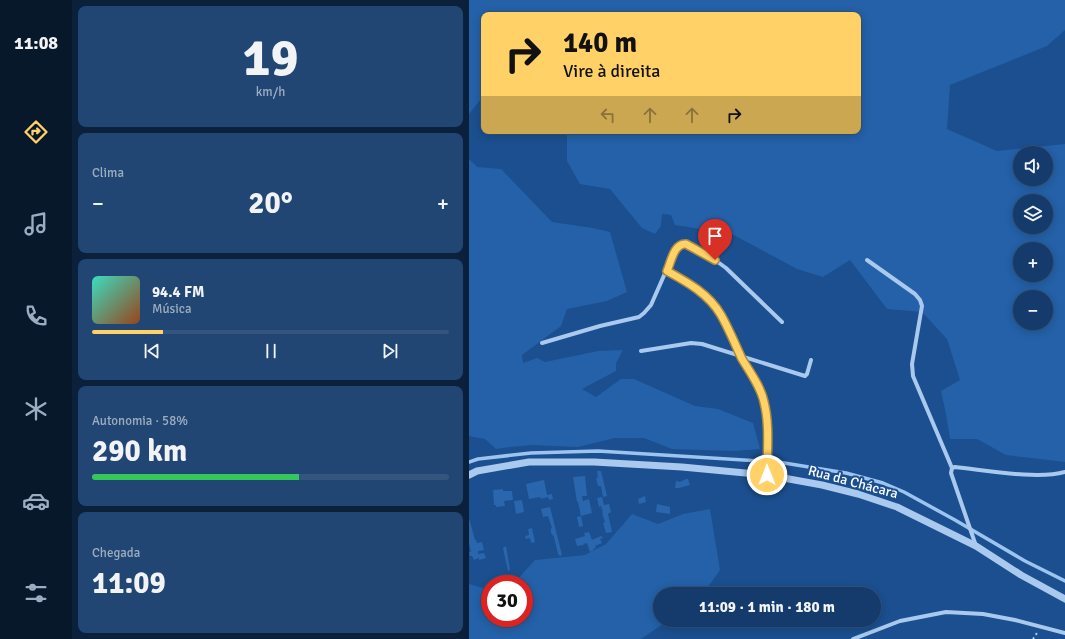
<!DOCTYPE html>
<html lang="pt">
<meta charset="utf-8">
<style>
:root{--surface:#143b6b;--page:#214673;--text:#f1f3f6;--muted:#9dadc1;--line:#33557e;--accent:#ffd166}
body{margin:0;font-family:Signika,sans-serif;background:var(--page);color:var(--text);height:100vh;display:flex;flex-direction:column;font-size:15px;white-space:nowrap}
*{box-sizing:border-box;margin:0}
p{font-size:13px;color:var(--muted)}
.icon{flex:none;width:22px;height:22px;fill:none;stroke:currentColor;stroke-width:2;stroke-linecap:round;stroke-linejoin:round}
.map{position:relative;flex:1;overflow:hidden}
.side{display:flex;flex-direction:column;gap:6px;padding:6px;background:#0b203b;width:397px}
.side>*{flex:none}
.top-card{position:absolute;left:12px;top:12px;width:380px;height:122px;border-radius:8px;box-shadow:0 2px 10px #0003,0 0 0 1px var(--line);background:#ffd166;color:#111;overflow:hidden}
.tools{position:absolute;left:544px;top:146px;display:grid;gap:8px}
.tools a{display:grid;place-items:center;width:40px;height:40px;border-radius:50%;background:var(--surface);box-shadow:0 2px 10px #0003,0 0 0 1px var(--line);font-size:20px}
.speed{position:absolute;left:12px;top:575px;display:flex;gap:8px;font-size:20px;font-weight:700;text-align:center}
.speed>*{display:grid;place-content:center;width:52px;height:52px;border-radius:50%;background:var(--surface);box-shadow:0 2px 10px #0003,0 0 0 1px var(--line);line-height:1}
.speed .limit{border:6px solid #d22;background:#fff;color:#111}
.pin{position:absolute;display:grid;place-items:center;width:34px;height:34px;color:#fff;margin:-41px -17px;border-radius:50% 50% 50% 0;rotate:-45deg;box-shadow:0 0 4px #0007}
.pin .icon{rotate:45deg}
.me{position:absolute;width:44px;margin:-22px;rotate:0deg;stroke-linejoin:round;filter:drop-shadow(0 0 3px #0008)}
.turn{display:flex;align-items:center;gap:14px;height:84px;padding:0 16px;font-size:18px}
.turn .icon{width:52px;height:52px;stroke-width:2.5}
.turn b{display:block;font-size:28px;line-height:34px}
.lanes{display:flex;align-items:center;height:38px;padding:0 16px;background:#0003;justify-content:center;gap:20px;direction:ltr}
.lanes .off{opacity:.35}
.big{font-size:30px;font-weight:700;line-height:1.1}
.side .widget{flex:1;display:flex;flex-direction:column;justify-content:center;gap:6px;min-width:0;padding:0 14px;border-radius:8px;background:var(--page)}
.side .dial{align-items:center;gap:0}
.dial b{font-size:52px;line-height:1}
.song{display:flex;align-items:center;gap:12px}
.cover{width:48px;height:48px;border-radius:6px;background:linear-gradient(135deg,hsl(170 70% 55%),hsl(20 70% 35%))}
.played{height:4px;border-radius:2px;background:linear-gradient(90deg,var(--accent) 20%,var(--line) 20%)}
.keys{display:flex;justify-content:space-around;direction:ltr}
.heat{display:flex;justify-content:space-between;align-items:center;font-size:22px;direction:ltr}
.charge{height:6px;border-radius:3px;background:linear-gradient(90deg,#34c759 58%,var(--line) 0)}
.trip{position:absolute;left:184px;top:587px;width:228px;height:40px;border-radius:20px;background:var(--surface);box-shadow:0 2px 10px #0003,0 0 0 1px var(--line);font-weight:700;line-height:40px;text-align:center}
main{display:flex;flex:1;min-height:0}
.dock{display:flex;flex-direction:column;width:72px;justify-content:space-around;align-items:center;background:#08182b;color:var(--muted)}
.dock .icon{width:28px;height:28px}
.dock .selected{color:var(--accent)}
.dock b{font-size:18px;color:var(--text)}
.map>svg:first-child{display:block}
</style>
<main>
<nav class="dock">
<b>11:08</b>
<svg class="icon selected" aria-label="directions" viewBox="0 0 24 24"><path d="M12 3l9 9-9 9-9-9zM9 14v-3h6M13 9l2 2-2 2"/></svg>
<svg class="icon" aria-label="music" viewBox="0 0 24 24"><path d="M9 18V5l10-2v13"/><circle cx="6" cy="18" r="3"/><circle cx="16" cy="16" r="3"/></svg>
<svg class="icon" aria-label="phone" viewBox="0 0 24 24"><path d="M5 4h4l2 5-3 2q2 4 5 5l2-3 5 2v4C11 20 4 13 5 4z"/></svg>
<svg class="icon" aria-label="climate" viewBox="0 0 24 24"><path d="M12 3v18M4 7l16 10M4 17L20 7"/></svg>
<svg class="icon" aria-label="car" viewBox="0 0 24 24"><path d="M5 17H2v-5l4-1 3-4h7l3 4 3 1v5h-3M9 17h6M6 11h13"/><circle cx="7" cy="17" r="2"/><circle cx="17" cy="17" r="2"/></svg>
<svg class="icon" aria-label="filters" viewBox="0 0 24 24"><path d="M4 7h16M4 17h16"/><circle cx="9" cy="7" r="2"/><circle cx="15" cy="17" r="2"/></svg>
</nav>
<section class="side">
<div class="widget dial"><b>19</b><p>km/h</p></div>
<div class="widget"><p>Clima</p>
<div class="heat"><a>−</a><b class="big">20°</b><a>+</a></div>
</div>
<div class="widget">
<div class="song"><i class="cover"></i><div><b>94.4 FM</b><p>Música</p></div></div>
<div class="played"></div>
<div class="keys"><svg class="icon" aria-label="previous" viewBox="0 0 24 24"><path d="M18 5L8 12l10 7zM5 5v14"/></svg><svg class="icon" aria-label="pause" viewBox="0 0 24 24"><path d="M8 5v14M16 5v14"/></svg><svg class="icon" aria-label="next" viewBox="0 0 24 24"><path d="M6 5l10 7-10 7zM19 5v14"/></svg></div>
</div>
<div class="widget"><p>Autonomia · 58%</p><b class="big">290 km</b><div class="charge"></div></div>
<div class="widget"><p>Chegada</p><b class="big">11:09</b></div>
</section>
<div class="map">
<svg width="596" height="639" viewBox="0 0 596 639">
<rect width="100%" height="100%" fill="#1b4f8f"/>
<!-- green -->
<g fill="#2461a8" fill-rule="evenodd">
<path d="M0 0H596V30L578 46 481 85 478 129 528 151 596 144V462L537 455 508 439H481L477 414 472 391 491 380 478 339 453 312 418 309 381 260 354 277 328 269 263 234 206 225 202 215 193 214 192 226 186 234 173 228 141 189 111 184 98 161V131H389V15H15V95L0 114ZM551 153H577V179H551ZM551 201H577V227H551ZM551 249H577V275H551ZM551 297H577V323H551Z"/>
<polygon points="0,159 8,167 32,169 83,222 124,228 141,232 158,292 138,301 98,309 92,326 53,355 54,363 68,358 76,362 129,351 154,350 147,363 147,371 113,389 127,397 152,379 165,379 226,406 249,409 284,423 291,449 264,451 203,449 175,438 146,438 109,447 63,445 41,447 27,449 16,439 0,436"/>
<polygon points="241,509 251,570 234,594 191,594 191,620 200,620 172,639 0,639 0,584 21,590 21,618 55,618 55,584 44,584 66,560 116,555 137,544 163,514 189,524 214,514"/>
</g>
<g fill="none" stroke-linecap="round" stroke-linejoin="round">
<!-- stream -->
<polyline stroke="#9cc4f0" stroke-width="3.5" points="0,462 9,459 62,453 129,451 309,462 377,473 414,483 435,492 486,520 556,561 596,581"/>
</g>
<!-- building -->
<g fill="#2a66ad">
<polygon points="128,471 132,471 138,496 134,497 132,486 129,486 127,478 129,478"/>
<polygon points="116,476 118,496 113,496 114,501 120,499 123,513 112,516 109,502 108,502 104,477"/>
<polygon points="217,479 219,479 221,485 210,488 206,488 207,481 211,482"/>
<polygon points="75,480 78,495 83,494 84,499 80,500 79,497 72,499 71,497 60,499 57,484"/>
<polygon points="34,489 34,491 43,491 44,500 35,501 36,506 27,507 27,505 25,505 24,490"/>
<polygon points="176,496 177,502 170,504 169,499"/>
<polygon points="133,497 135,505 140,504 142,512 139,514 143,532 137,533 134,523 136,522 133,513 134,513 132,506 130,507 128,498"/>
<polygon points="53,500 55,512 47,514 45,501"/>
<polygon points="188,504 201,507 201,514 187,512"/>
<polygon points="81,507 93,555 91,556 89,554 85,537 82,533 82,528 83,528 79,516 74,517 72,509"/>
<polygon points="112,516 114,526 110,527 108,517"/>
<polygon points="0,518 6,540 7,540 8,543 13,542 15,550 9,551 9,554 15,553 17,558 10,560 10,558 5,560 3,556 1,556 0,552 2,552 0,543"/>
<polygon points="63,528 66,542 62,543 61,538 57,539 56,536 60,535 59,529"/>
<polygon points="120,532 123,540 132,536 134,538 131,539 133,543 126,546 127,548 124,549 125,550 121,552 118,543 114,544 115,545 108,546 106,539 116,536 115,533"/>
<polygon points="37,546 41,570 39,571 34,548"/>
</g>
<g fill="none" stroke-linecap="round" stroke-linejoin="round">
<!-- path -->
<polyline stroke="#a9c9ee" stroke-width="2" stroke-dasharray="2 3" stroke-linecap="butt" points="564,639 568,633"/>
<!-- minor -->
<g stroke="#a9c9ee" stroke-width="4">
<polyline points="398,260 446,294 451,300 453,306 443,364 444,376 483,468"/>
<path d="M198 271C218 282 240 294 252 315 260 329 266 344 273 359 281 372 291 387 295 402 301 424 298 452 298 475"/>
<polyline points="73,343 131,326 170,317 175,313 182,305 208,246 212,244 217,244 246,260 257,268 313,322"/>
<polyline points="172,351 222,343 233,344 336,376 338,374 342,360"/>
<path d="M507 546 482 473 483 468 486 467C516 470 568 480 596 472"/>
<polyline points="384,639 431,621 477,612 514,614 546,620 596,633"/>
</g>
<!-- tertiary -->
<polyline stroke="#a9c9ee" stroke-width="7" points="0,475 8,471 60,462 125,462 213,467 298,475 353,485 389,494 428,507 507,546 552,575 596,599"/>
</g>
<g fill="none" stroke-linecap="round" stroke-linejoin="round">
<!-- route casing -->
<g stroke="#a68842" stroke-width="10">
<path id="route" d="M246 260 217 244C205 243 202 262 198 271 218 282 240 294 252 315 260 329 266 344 273 359 281 372 292 387 295 402 301 425 298 452 298 475"/>
</g>
<!-- route -->
<use href="#route" stroke="#ffd166" stroke-width="7"/>
</g>
<g text-anchor="middle" dominant-baseline="central" stroke-width="4" stroke-linejoin="round" paint-order="stroke">
<!-- street labels -->
<g font-size="14" fill="#fff" stroke="#1b4f8f">
<text transform="translate(384 482) rotate(15)">Rua da Chácara</text>
</g>
</g>
</svg>
<div class="tools">
<a><svg class="icon" aria-label="sound" viewBox="0 0 24 24"><path d="M4 9h4l5-4v14l-5-4H4zM17 9q2 3 0 6"/></svg></a>
<a><svg class="icon" aria-label="layers" viewBox="0 0 24 24"><path d="M12 4l9 5-9 5-9-5zM3 14l9 5 9-5"/></svg></a>
<a>+</a>
<a>−</a>
</div>
<div class="speed"><div class="limit">30</div></div>
<div class="pin" style="left:246px;top:260px;background:#d93025"><svg class="icon" aria-label="arrive" viewBox="0 0 24 24"><path d="M6 21V4h12l-3 4 3 4H6"/></svg></div>
<svg class="me" style="left:298px;top:475px" viewBox="-20 -20 40 40"><circle r="17" fill="#ffd166" stroke="#fff" stroke-width="3"/><path d="M0-11L8 9 0 5-8 9z" fill="#fff"/></svg>
<div class="trip">11:09 · 1 min · 180 m</div>
<div class="top-card">
<div class="turn"><svg class="icon" aria-label="right" viewBox="0 0 24 24"><path d="M7 20v-9h11M14 6l5 5-5 5"/></svg><div><b>140 m</b>Vire à direita</div></div>
<div class="lanes"><svg class="icon off" aria-label="left" viewBox="0 0 24 24"><path d="M17 20v-9H6M10 6l-5 5 5 5"/></svg><svg class="icon off" aria-label="ahead" viewBox="0 0 24 24"><path d="M12 20V5M6 11l6-6 6 6"/></svg><svg class="icon off" aria-label="ahead" viewBox="0 0 24 24"><path d="M12 20V5M6 11l6-6 6 6"/></svg><svg class="icon" aria-label="right" viewBox="0 0 24 24"><path d="M7 20v-9h11M14 6l5 5-5 5"/></svg></div>
</div>
</div>
</main>
